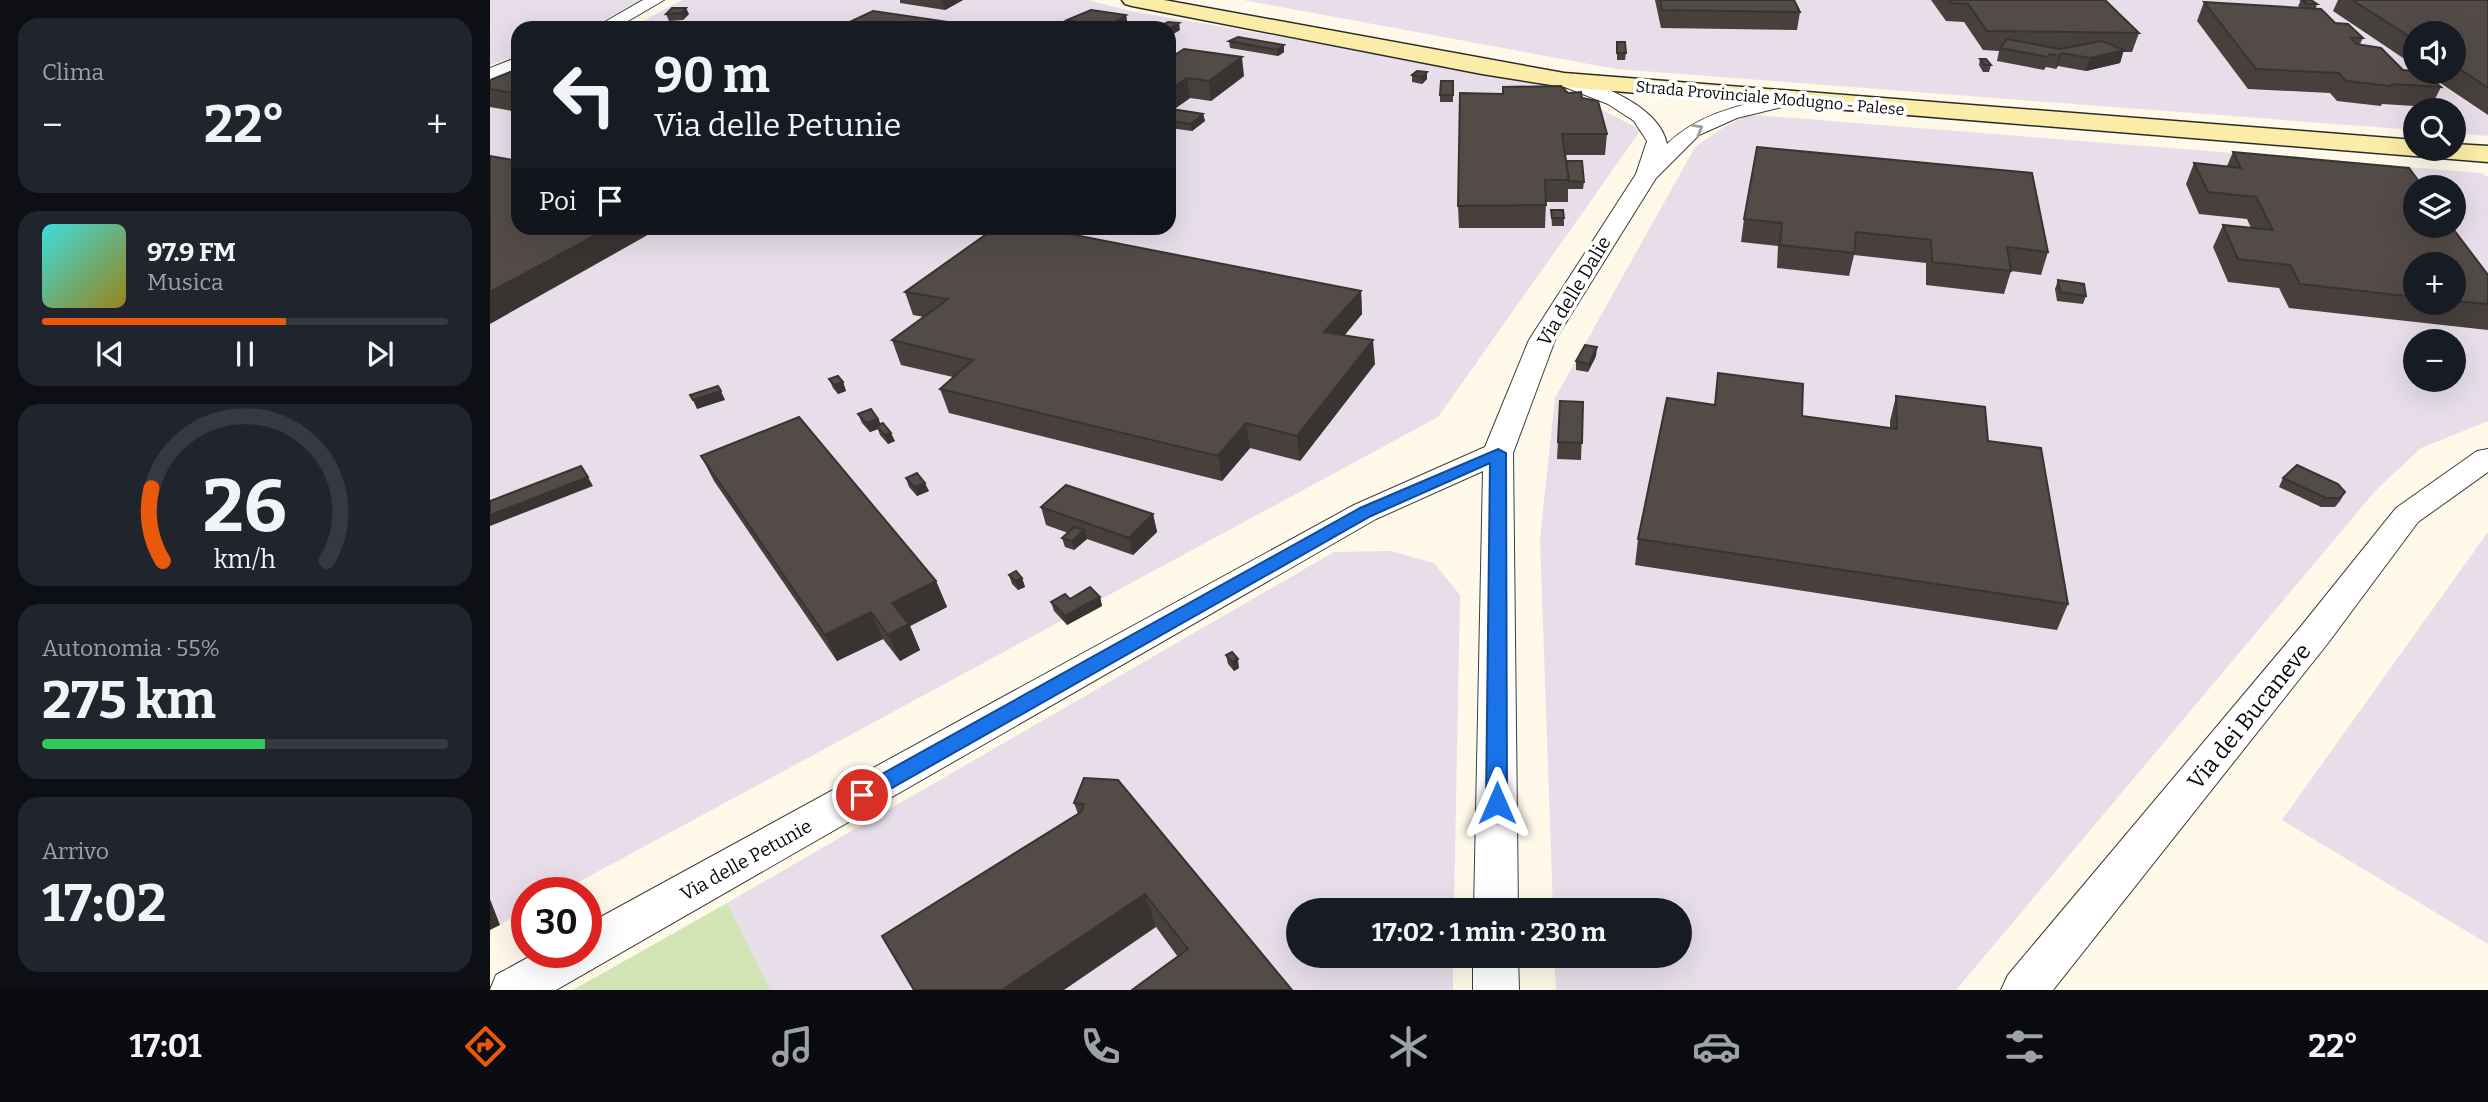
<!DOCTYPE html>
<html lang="it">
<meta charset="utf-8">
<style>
:root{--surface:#171b24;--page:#20242c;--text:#f1f3f6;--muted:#9ea1a6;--line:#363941;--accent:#ea580c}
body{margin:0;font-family:Bitter,serif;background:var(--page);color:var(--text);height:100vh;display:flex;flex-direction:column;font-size:26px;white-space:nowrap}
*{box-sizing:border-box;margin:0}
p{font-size:23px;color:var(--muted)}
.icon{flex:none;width:38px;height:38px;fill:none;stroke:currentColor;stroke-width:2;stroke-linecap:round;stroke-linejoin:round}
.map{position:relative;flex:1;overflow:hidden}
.panel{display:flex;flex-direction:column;gap:18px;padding:18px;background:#0d0f14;width:490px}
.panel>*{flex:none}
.top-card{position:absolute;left:21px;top:21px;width:665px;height:214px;border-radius:21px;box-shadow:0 7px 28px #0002;background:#171b24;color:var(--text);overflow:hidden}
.fabs{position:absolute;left:1913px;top:21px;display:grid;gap:14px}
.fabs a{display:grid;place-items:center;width:63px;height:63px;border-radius:50%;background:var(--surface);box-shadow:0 7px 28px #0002;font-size:35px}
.speed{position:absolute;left:21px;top:877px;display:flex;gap:14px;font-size:35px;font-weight:700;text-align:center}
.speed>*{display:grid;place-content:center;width:91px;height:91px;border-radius:50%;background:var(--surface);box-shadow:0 7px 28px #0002;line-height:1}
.speed .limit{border:10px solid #d22;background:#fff;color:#111}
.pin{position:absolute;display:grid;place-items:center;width:60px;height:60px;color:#fff;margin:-30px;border:4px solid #fff;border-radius:50%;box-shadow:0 2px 7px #0007}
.me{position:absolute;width:77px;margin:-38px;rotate:0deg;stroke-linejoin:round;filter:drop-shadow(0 0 5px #0008)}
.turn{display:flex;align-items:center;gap:24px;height:147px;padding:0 28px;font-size:32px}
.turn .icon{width:91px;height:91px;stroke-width:2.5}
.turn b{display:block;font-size:49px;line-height:60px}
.then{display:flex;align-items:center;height:66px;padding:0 28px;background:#0003;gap:14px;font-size:26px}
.big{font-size:52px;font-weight:700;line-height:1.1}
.panel .tile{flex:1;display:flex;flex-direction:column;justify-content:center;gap:10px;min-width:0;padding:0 24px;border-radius:21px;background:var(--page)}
.panel .dial{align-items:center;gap:0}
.dial svg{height:182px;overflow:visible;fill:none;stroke:var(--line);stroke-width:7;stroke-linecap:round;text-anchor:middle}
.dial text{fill:var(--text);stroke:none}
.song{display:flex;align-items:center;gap:21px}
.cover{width:84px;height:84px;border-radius:10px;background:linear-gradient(135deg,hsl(180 70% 55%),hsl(50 70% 35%))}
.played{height:7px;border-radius:4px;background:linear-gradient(90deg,var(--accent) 60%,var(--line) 60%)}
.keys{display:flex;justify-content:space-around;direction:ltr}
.heat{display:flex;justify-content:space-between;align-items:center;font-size:38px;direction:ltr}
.charge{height:10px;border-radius:5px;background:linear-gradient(90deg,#34c759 55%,var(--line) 0)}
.trip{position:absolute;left:796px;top:898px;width:406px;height:70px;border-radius:35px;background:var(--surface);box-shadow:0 7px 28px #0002;font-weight:700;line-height:70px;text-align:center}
.tab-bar{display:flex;height:112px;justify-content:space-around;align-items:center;background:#090b0e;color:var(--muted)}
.tab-bar .icon{width:49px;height:49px}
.tab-bar .on{color:var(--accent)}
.tab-bar b{font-size:32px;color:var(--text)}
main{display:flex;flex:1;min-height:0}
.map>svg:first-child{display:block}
</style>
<main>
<section class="panel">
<div class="tile"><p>Clima</p>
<div class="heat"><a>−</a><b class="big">22°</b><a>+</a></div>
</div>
<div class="tile">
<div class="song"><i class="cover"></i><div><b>97.9 FM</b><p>Musica</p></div></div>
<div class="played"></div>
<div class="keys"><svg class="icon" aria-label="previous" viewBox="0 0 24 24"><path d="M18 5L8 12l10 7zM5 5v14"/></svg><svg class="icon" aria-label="pause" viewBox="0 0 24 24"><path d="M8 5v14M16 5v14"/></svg><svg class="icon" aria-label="next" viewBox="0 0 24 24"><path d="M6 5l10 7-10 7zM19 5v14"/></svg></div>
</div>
<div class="tile dial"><svg viewBox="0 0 100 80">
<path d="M14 69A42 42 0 1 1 86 69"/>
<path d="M14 69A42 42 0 0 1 9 37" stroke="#ea580c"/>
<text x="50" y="56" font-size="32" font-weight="700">26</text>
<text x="50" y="72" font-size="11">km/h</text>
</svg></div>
<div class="tile"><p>Autonomia · 55%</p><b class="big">275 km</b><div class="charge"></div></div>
<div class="tile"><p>Arrivo</p><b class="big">17:02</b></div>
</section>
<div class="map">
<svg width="1998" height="990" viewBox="0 0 1998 990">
<rect width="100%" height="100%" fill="#fef9e9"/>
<!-- industrial -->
<g fill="#e7dee9" fill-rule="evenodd">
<polygon points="0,0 151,0 99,28 28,28 28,55 0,65"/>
<polygon points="192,0 598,0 640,11 1060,83 1151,130 948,417 70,892 37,892 37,910 0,930 0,97 28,85 28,228 679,228 679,28 140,28"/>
<path d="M753 0H1998V136L1964 133V110H1925V130L1126 69ZM1925 33H1964V72H1925Z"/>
<path d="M1265 115 1992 173 1998 177V421L1931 448 1886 490 1466 990H1066L1064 956H1190V910H1063L1050 539 1065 398 1205 147 1231 129 1256 116ZM1925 187H1964V226H1925ZM1925 264H1964V303H1925ZM1925 341H1964V380H1925Z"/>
<polygon points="1998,532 1998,944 1792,820"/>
<polygon points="900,551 944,563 970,595 964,910 808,910 808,956 963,956 963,990 281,990 237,903 844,552"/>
</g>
<!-- green -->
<polygon fill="#d1e5b5" points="237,903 281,990 83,990"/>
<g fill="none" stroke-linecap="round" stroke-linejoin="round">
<!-- street casing -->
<g stroke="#3d3d3d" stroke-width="2">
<g id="street">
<polygon points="153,0 174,0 126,28 104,28"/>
<polygon points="28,57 28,70 0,81 0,68"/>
<path d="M1074 74C1108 83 1170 106 1177 144 1210 112 1253 105 1297 94L1304 96 1307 100 1304 104 1247 118 1209 135 1166 178 1065 340 1023 453 1028 910H984L993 471 886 519 66 990H0L6 975 48 952H96V925L864 505 995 447 1039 340 1146 174 1157 141 1144 121 1118 104 1067 84 1064 80 1067 76Z"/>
<polygon points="1998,449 1998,472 1928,522 1838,643 1563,990 1511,990 1518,975 1812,625 1906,508 1987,451"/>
<polygon points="983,956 1028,956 1029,990 983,990"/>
</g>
</g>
<!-- secondary casing -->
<g stroke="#2c2c2c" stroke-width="3">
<polygon id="secondary" points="632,0 674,0 1074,73 1925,140 1925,149 1964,149 1964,144 1998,146 1998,162 1074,87 992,74 642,6 635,4"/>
</g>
<!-- street -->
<use href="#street" fill="#fff" fill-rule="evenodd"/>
<!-- secondary -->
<use href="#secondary" fill="#fbeda7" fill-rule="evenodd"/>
</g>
<!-- wall -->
<g fill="#47403d" fill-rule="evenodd">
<polygon points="410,0 473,0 455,10 410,3"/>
<polygon points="1165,0 1304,0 1310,12 1307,30 1171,28"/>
<polygon points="1441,0 1616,0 1649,33 1642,52 1633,52 1630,63 1596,71 1568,66 1566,69 1556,67 1554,70 1507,61 1509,51 1493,50 1474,22 1456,21"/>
<polygon points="1811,0 1827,4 1826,8 1845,23 1873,38 1870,44 1913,70 1930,76 1951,87 1941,107 1892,104 1891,106 1847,101 1840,93 1758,89 1707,21 1714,2 1811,8 1808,6"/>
<polygon points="1848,0 1998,0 1998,115 1934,72 1964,72 1964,33 1925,33 1925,66 1843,11"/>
<polygon points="182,8 199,14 193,20 179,21 176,14"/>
<polygon points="636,15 638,28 578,28 577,25 578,24 577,20"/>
<polygon points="739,41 794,52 788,56 740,48"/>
<polygon points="1127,42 1136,53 1135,60 1127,60"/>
<polygon points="679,56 754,76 721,101 700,98 684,109 713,114 715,121 702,131 679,128"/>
<polygon points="1490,59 1501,65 1499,72 1493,72 1489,65"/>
<polygon points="28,69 28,112 0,107 0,80"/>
<polygon points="927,71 937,79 932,84 922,82 922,75"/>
<polygon points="963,81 963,102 950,102 950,95"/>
<polygon points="1078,93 1092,98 1117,134 1115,155 1075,155 1076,161 1094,182 1093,189 1078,189 1078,202 1056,202 1055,228 969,228 968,206 1013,94"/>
<path d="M1743 152 1998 275V330L1799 308 1789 288 1738 282 1723 247 1733 225 1761 228 1757 219 1709 214 1696 184 1704 163 1737 166ZM1925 264H1964V303H1925Z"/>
<polygon points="1061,210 1074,218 1074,226 1062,226"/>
<polygon points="1254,219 1558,252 1551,275 1521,271 1514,294 1436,285 1436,263 1364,255 1359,276 1287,268 1288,246 1251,242"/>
<polygon points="589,228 618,228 612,232"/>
<polygon points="1568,280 1596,296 1593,304 1567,301 1565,289"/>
<polygon points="871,291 872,314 854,336 885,364 810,461 760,448 732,481 459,413 450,389 463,377 411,365 402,340 434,317 423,315 415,292"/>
<polygon points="1106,356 1098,372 1086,370 1086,361"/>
<polygon points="339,379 353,382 356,391 348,394 343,388"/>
<polygon points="1406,396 1498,441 1578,604 1567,630 1145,565 1148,539 1312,416 1400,428 1400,421"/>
<polygon points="1070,401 1093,402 1091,460 1067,459"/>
<polygon points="368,414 388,419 391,424 405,441 398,444 390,435 388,429 380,432 372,423"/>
<polygon points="211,456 446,581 457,607 420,626 430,650 410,661 393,639 347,661 224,481"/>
<polygon points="416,478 439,491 427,496 419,487"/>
<polygon points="1793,478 1855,492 1850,501 1845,507 1831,507 1789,487"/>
<polygon points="551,507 663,514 667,532 643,555 597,539 584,550 575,547 572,538 578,533 556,525"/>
<polygon points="519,575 532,578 535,587 528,590 522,584"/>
<polygon points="610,597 612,606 577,625 564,611 561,602"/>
<polygon points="736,655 749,668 744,671 738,664"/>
<polygon points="594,778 802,990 688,957 666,927 588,814 584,803"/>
</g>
<!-- shaded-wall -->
<g fill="#393432">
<polygon points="452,0 473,0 455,10"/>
<polygon points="196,8 199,14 193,20 191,13"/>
<polygon points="636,15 638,28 615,28"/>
<polygon points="689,23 690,30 679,37 679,29"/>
<polygon points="794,45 794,52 788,56 787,50"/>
<polygon points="1634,50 1630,63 1596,71 1600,58"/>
<polygon points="1572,53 1568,66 1566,69 1569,56"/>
<polygon points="752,57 754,76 721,101 719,81"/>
<polygon points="937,72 937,79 932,84 932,77"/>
<polygon points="697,78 700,98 679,113 679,90"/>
<polygon points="713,114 715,121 702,131 701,124"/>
<polygon points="119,228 170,228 0,324 0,292"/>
<polygon points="611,228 618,228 612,232"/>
<polygon points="871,291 872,314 837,356 834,332"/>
<polygon points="883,340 885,364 810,461 807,436"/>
<polygon points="1107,347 1106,356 1098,372 1099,364"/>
<polygon points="353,382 356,391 348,394 344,385"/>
<polygon points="231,391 235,400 207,409 203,400"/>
<polygon points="388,419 392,427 386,426 388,429 380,432 376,423"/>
<polygon points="756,423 760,448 732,481 728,456"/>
<polygon points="401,433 405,441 398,444 395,435"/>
<polygon points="98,477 103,486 0,526 0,515"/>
<polygon points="435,483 439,491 427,496 424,487"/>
<polygon points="663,514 667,532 643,555 639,538"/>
<polygon points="594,530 597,539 584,550 582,541"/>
<polygon points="532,578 535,587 528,590 525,581"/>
<polygon points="446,581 457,607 420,626 430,650 410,661 398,635 402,603"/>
<polygon points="610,597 612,606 577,625 575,616"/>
<polygon points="381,612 393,639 347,661 335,635"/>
<polygon points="748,659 749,668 744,671 742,662"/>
<polygon points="655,894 666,927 574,990 512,990"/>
<polygon points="0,899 10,925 0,930"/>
</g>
<!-- building -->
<g fill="#524b47" stroke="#393432" stroke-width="2">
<polygon points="1170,0 1304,0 1310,12 1172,10"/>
<polygon points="1458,0 1615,0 1649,33 1497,31 1478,4 1461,3"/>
<polygon points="1811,0 1821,0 1827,4 1817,4"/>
<polygon points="1862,0 1998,0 1998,88 1964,65 1964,33 1925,33 1925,40"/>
<polygon points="1714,2 1831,9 1845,23 1858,24 1873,38 1861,38 1866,44 1891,48 1913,70 1924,71 1930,76 1939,77 1951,87 1902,84 1900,86 1856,81 1849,73 1766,69"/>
<polygon points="182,8 196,8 191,13 176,14"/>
<polygon points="601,10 636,15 615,28 590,28 592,27 577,25 584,21 577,20"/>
<polygon points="383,11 472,24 465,28 347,28"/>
<polygon points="678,22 689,23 679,29 679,28 667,28"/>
<polygon points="748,37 794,45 787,50 739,41"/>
<polygon points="1517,39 1569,49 1612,41 1634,50 1600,58 1572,53 1569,56 1560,54 1558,57 1510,48"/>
<polygon points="1127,42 1135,42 1136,53 1127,53"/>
<polygon points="694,49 752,57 719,81 697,78 679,90 679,56 683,56"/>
<polygon points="1490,59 1496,59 1501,65 1495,65"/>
<polygon points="28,69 28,94 0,89 0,80"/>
<polygon points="927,71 937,72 932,77 922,75"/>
<polygon points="951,81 963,81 963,95 950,95"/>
<polygon points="1071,86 1078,93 1091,92 1092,98 1108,101 1117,134 1072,134 1079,180 1055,180 1056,205 968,206 970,93 1013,94 1013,87"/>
<polygon points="682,109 713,114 701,124 679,121 679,112"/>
<polygon points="1267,147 1542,173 1558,252 1517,247 1521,271 1442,262 1441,240 1366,232 1364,253 1290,245 1292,223 1254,219"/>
<polygon points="1743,152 1919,168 1933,187 1925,187 1925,226 1961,226 1998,275 1998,304 1964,301 1964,264 1925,264 1925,297 1810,284 1800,265 1748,259 1733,225 1783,230 1766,197 1718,192 1704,163 1751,168"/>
<polygon points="0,156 28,161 28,228 119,228 0,292"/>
<polygon points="1076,161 1092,161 1094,182 1079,181"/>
<polygon points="1061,210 1073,210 1074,218 1062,218"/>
<polygon points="505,228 549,228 871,291 834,332 883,340 807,436 756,423 728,456 450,389 483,360 402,340 458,299 415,292"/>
<polygon points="1568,280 1594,284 1596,296 1570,292"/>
<polygon points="1095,345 1107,347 1099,364 1086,361"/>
<polygon points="1228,373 1313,384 1312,416 1407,429 1406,396 1495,407 1498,441 1551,448 1578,604 1148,539 1177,398 1225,405"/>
<polygon points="348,376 353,382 344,385 339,379"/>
<polygon points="228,386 231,391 203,400 200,395"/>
<polygon points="1070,401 1093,402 1092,443 1068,442"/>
<polygon points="381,409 388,419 376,423 368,414"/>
<polygon points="309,417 446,581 402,603 419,624 398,635 381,612 335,635 211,456"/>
<polygon points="393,423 401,433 395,435 386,426"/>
<polygon points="1807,465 1848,484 1855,492 1850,498 1836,498 1793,478"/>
<polygon points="91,466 98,477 0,515 0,501"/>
<polygon points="427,473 435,483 424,487 416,478"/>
<polygon points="576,485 663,514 639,538 551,507"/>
<polygon points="584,527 594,530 582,541 572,538"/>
<polygon points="526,571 532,578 525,581 519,575"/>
<polygon points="600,587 610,597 575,616 561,602 575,594 580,599"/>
<polygon points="742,652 748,659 742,662 736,655"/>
<polygon points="594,778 628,780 802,990 642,990 698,949 655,894 512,990 424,990 392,936 591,812 594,804 584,803"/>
</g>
<!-- one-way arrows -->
<defs><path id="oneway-chevron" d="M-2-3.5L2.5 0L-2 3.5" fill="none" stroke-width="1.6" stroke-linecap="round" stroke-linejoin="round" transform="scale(1.75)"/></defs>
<use stroke="#9d9d9d" href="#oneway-chevron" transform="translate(1208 129) rotate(-29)"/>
<!-- route -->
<polygon fill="#1a73e8" stroke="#114b97" stroke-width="2" points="1008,449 1016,453 1017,803 1014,809 1007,811 1000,809 996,803 1000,463 881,516 379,801 372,804 365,801 362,795 365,789 870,508"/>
<g text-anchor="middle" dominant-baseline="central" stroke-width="7" stroke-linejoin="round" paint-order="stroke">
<!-- far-street labels -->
<g font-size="16" fill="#0a0a0a" stroke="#fff">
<text transform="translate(1280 98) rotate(5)">Strada Provinciale Modugno - Palese</text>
</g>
<!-- street labels -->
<g font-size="19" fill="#0a0a0a" stroke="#fff">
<text transform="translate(1084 291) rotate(-59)">Via delle Dalie</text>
<text transform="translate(256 860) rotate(-29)">Via delle Petunie</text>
</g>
<!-- near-street labels -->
<g font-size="23" fill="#0a0a0a" stroke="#fff">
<text transform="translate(1759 716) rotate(-51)">Via dei Bucaneve</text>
</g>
</g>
</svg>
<div class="fabs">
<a><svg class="icon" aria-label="sound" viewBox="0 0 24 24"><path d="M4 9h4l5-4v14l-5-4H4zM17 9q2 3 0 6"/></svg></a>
<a><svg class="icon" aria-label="search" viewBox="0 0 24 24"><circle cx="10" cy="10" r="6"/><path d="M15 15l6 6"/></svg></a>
<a><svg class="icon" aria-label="layers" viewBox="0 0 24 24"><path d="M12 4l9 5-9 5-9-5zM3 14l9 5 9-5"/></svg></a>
<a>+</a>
<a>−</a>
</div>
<div class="speed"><div class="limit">30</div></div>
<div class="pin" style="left:372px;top:795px;background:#d93025"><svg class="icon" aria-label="arrive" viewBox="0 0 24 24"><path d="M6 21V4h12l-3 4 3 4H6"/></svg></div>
<svg class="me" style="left:1007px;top:803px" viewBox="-20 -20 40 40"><path d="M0-17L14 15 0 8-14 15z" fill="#1a73e8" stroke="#fff" stroke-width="4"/></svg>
<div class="trip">17:02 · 1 min · 230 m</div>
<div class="top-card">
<div class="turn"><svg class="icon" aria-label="left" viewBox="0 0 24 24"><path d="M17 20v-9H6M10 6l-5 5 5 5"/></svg><div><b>90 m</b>Via delle Petunie</div></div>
<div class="then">Poi<svg class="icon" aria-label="arrive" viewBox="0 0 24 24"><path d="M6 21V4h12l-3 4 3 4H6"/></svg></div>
</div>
</div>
</main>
<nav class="tab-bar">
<b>17:01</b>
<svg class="icon on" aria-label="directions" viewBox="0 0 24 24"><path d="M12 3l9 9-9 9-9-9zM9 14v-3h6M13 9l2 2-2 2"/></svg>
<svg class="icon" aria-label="music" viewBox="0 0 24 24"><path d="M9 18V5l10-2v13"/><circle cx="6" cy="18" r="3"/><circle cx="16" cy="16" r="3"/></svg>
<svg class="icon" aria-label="phone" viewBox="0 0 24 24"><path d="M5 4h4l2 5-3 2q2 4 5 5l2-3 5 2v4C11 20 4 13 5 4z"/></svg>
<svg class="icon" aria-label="climate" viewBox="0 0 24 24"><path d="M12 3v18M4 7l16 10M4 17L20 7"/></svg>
<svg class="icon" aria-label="car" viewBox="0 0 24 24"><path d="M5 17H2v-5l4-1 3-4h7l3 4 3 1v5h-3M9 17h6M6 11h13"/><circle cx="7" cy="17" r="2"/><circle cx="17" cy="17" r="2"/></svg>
<svg class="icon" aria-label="filters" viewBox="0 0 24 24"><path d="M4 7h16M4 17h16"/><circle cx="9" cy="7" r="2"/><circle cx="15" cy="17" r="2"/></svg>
<b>22°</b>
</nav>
